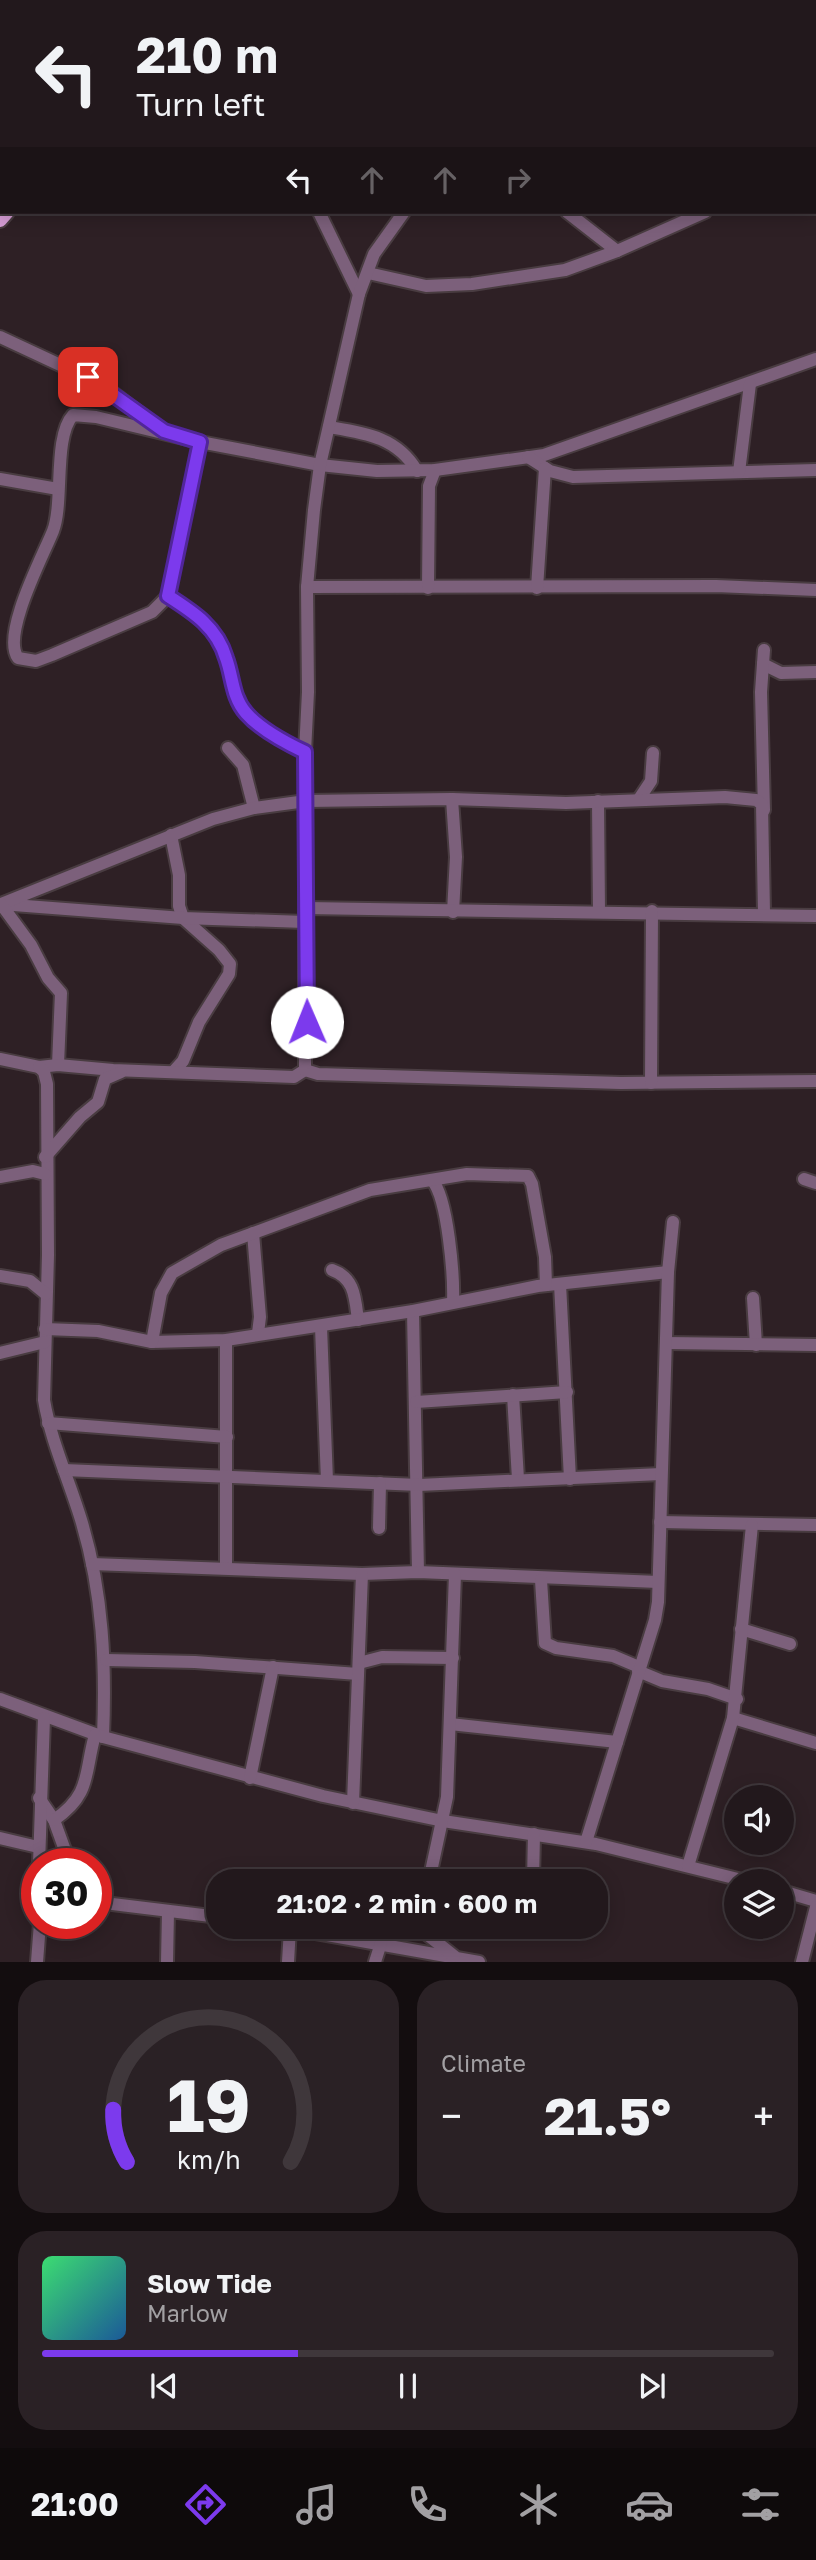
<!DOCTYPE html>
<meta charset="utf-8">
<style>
:root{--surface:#22181c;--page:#2a2125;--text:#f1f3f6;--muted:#a2a0a3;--line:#3f373b;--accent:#7c3aed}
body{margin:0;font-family:"Golos Text",sans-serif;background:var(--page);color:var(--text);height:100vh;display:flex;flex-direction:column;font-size:26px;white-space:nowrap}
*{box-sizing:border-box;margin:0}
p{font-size:23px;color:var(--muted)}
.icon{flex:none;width:38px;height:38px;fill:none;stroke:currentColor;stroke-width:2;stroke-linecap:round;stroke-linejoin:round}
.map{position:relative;height:1962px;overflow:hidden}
.drawer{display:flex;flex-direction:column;gap:18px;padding:18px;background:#130d0f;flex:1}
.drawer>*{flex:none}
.banner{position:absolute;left:0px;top:0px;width:817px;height:214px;box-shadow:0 4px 18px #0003,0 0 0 2px var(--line);background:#22181c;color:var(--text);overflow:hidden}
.buttons{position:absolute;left:724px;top:1785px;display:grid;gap:14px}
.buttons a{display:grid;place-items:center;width:70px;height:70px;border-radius:50%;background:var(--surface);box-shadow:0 4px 18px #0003,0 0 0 2px var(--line);font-size:35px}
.speed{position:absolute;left:21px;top:1848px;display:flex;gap:14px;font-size:35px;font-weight:700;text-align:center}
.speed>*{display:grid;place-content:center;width:91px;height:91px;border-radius:50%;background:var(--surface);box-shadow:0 4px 18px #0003,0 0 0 2px var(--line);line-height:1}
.speed .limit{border:10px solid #d22;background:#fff;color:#111}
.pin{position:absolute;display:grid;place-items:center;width:60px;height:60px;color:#fff;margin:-30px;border-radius:14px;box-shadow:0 4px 10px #0006}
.me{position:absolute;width:77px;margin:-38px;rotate:359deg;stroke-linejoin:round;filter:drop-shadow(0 0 5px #0008)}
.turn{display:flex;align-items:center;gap:24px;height:147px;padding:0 21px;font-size:32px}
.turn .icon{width:91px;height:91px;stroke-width:2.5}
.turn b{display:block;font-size:49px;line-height:60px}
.lanes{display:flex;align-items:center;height:66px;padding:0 21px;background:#0003;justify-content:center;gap:35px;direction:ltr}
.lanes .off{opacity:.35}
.big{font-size:52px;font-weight:700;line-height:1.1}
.drawer .card{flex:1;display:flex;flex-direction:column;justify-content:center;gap:10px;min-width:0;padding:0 24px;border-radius:28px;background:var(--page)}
.drawer .dial{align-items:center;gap:0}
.dial svg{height:182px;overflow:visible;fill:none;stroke:var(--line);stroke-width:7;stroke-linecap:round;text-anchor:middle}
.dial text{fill:var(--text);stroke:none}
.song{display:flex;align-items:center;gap:21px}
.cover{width:84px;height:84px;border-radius:10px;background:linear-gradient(135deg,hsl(140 70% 55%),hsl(210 70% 35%))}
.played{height:7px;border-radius:4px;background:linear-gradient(90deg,var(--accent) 35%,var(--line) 35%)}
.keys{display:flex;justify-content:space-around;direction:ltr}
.heat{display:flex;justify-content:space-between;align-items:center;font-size:38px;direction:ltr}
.drawer .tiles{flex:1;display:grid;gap:18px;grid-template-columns:1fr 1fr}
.card:last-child{grid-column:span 2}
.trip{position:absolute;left:206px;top:1869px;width:402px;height:70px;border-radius:28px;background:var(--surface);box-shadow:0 4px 18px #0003,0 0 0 2px var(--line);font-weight:700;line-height:70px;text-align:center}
.tabs{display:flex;height:112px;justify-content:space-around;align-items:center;background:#0e0a0b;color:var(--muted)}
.tabs .icon{width:49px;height:49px}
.tabs .active{color:var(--accent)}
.tabs b{font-size:32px;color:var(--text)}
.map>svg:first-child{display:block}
</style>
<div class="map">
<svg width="816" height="1962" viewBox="0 0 816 1962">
<rect width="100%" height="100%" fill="#2e2025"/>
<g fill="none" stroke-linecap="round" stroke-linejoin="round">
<!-- minor casing -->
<g stroke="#493c41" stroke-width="16">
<g id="minor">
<polyline points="186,0 187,2"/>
<polyline points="221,0 223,2"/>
<polyline points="395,0 398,2"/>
<polyline points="442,2 443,0"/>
<polyline points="559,2 560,0"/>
<polyline points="674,2 675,0"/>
<polyline points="792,2 792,0"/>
<polyline points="816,105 816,106"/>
<polyline points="0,159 2,160"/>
<polyline points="319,212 359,294"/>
<polyline points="567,212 617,251"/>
<polyline points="368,273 426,286 472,284 565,270 617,251 705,212"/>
<polyline points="0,337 103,385 158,427"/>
<path d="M329 427C365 433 397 437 417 471"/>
<path d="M200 442 168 596 152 612 52 655 36 661 18 658C1 635 43 556 53 531 64 503 53 437 73 415L96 417 200 442 320 465 377 471 435 470 544 455 816 359"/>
<polyline points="528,457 550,471 573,477 816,470"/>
<polyline points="739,472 750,384"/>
<polyline points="0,479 58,489"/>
<polyline points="307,587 716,586 816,590"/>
<polyline points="428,588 429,486 435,470"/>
<polyline points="537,588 545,468"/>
<path d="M168 596C193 612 217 627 226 658 233 677 232 697 246 713 259 729 286 743 305 752"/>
<polyline points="763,664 781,673 816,672"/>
<polyline points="228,748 243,765 254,808"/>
<polyline points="452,799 456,857 453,912"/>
<polyline points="639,799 651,781 653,753"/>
<polyline points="598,801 599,912"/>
<polyline points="764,810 761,692 764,650"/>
<polyline points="171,835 179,875 179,906 183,918 219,950 230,964 229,974 199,1022 183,1061 174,1071"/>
<polyline points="0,904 183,918 305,922"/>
<polyline points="1,904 213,819 254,808 306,801 452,799 566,803 725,797 756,800 762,804 764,913"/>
<polyline points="1,904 31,945 48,978 61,993 58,1065"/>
<polyline points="306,908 816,916"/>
<polyline points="0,1059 39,1067 58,1065 113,1070 294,1077 305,1070 305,752 308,692 307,587 314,510 320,465 359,294 374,254 404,212"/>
<path d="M39 1067 44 1072 47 1084 48 1255 44 1400C51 1442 70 1482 82 1523 103 1594 106 1665 103 1737"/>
<polyline points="305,1070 318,1074 621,1083 816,1081"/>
<polyline points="651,1083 652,911"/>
<polyline points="45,1157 80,1117 98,1102 105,1079 121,1072"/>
<polyline points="0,1177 33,1171 45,1174"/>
<polyline points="804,1179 816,1183"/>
<path d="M432 1180C448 1198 454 1277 453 1302"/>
<polyline points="253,1233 260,1317 258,1333"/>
<path d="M332 1270C355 1278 355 1298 358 1320"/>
<polyline points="0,1276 30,1281 46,1294"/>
<polyline points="560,1284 570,1479"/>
<polyline points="753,1298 756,1345"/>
<polyline points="413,1311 418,1572"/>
<polyline points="321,1327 327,1481"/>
<polyline points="45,1329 98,1331 152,1342 226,1340 413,1311 538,1286 668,1272"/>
<polyline points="226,1340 226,1568"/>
<polyline points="152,1342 161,1293 172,1273 221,1245 370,1190 467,1174 528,1176 532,1184 545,1257 546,1285"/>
<polyline points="666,1343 816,1345"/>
<polyline points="0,1353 45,1342"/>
<polyline points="513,1395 518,1479"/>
<polyline points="416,1402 567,1392"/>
<polyline points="48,1423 227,1437"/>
<polyline points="64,1470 419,1485 661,1474"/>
<polyline points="660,1522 816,1525"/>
<polyline points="379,1528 380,1483"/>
<polyline points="92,1564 362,1574 418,1572 658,1582"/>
<polyline points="541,1580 545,1643 556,1648 613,1656 639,1667"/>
<polyline points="741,1629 790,1644"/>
<polyline points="106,1660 195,1662 358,1674"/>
<polyline points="359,1663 382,1657 453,1658"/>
<polyline points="638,1671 662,1681 708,1689 737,1699"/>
<polyline points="0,1699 103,1737 323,1796 443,1821 596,1844 746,1881"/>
<polyline points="733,1718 816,1743"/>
<polyline points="450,1724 617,1742"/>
<polyline points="250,1778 273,1667"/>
<polyline points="39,1798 54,1820 70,1864"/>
<polyline points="353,1803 362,1574"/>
<path d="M54 1820C92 1794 84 1773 95 1735"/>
<polyline points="0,1838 38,1847"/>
<polyline points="586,1842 655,1620 658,1602 668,1272 673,1222"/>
<polyline points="39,1864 44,1718"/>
<polyline points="688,1866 733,1718 752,1525"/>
<polyline points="429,1881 447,1797 455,1574"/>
<polyline points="533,1881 534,1834"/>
<polyline points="782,1891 816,1901"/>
<polyline points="96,1902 219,1917"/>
<polyline points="282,1927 479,1962"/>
<polyline points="419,1928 454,1956"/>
<polyline points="37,1962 40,1923"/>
<polyline points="167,1962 168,1912"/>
<polyline points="288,1962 290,1928"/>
<polyline points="375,1962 381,1943"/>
<polyline points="802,1962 816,1907"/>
</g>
</g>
<!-- major casing -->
<g stroke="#493c41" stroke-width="18">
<g id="major">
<polyline points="165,2 167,0"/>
<polyline points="0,220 7,212"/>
</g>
</g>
<!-- minor -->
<use href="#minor" stroke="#7c607b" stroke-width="12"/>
<!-- major -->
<use href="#major" stroke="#d49bd3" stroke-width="14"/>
</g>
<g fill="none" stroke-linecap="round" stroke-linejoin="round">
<!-- route casing -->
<g stroke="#51269a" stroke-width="18">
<path id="route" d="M88 377 164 431 200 442 168 596C193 612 217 627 226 658 233 677 232 697 246 713 260 729 286 743 305 752L307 1022"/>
</g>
<!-- route -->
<use href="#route" stroke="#7c3aed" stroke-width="12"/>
</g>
</svg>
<div class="buttons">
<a><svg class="icon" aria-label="sound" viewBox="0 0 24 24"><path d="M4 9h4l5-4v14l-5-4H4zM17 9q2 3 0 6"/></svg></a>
<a><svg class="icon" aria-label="layers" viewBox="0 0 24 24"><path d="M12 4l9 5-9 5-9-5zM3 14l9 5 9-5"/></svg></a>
</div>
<div class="speed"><div class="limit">30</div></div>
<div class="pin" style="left:88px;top:377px;background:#d93025"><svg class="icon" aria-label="arrive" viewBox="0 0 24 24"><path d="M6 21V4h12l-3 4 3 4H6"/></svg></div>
<svg class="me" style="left:307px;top:1022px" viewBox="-20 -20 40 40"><circle r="19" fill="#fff"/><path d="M0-13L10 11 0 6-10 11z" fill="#7c3aed"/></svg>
<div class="trip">21:02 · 2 min · 600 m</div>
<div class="banner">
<div class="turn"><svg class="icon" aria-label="left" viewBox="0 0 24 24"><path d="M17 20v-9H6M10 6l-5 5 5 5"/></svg><div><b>210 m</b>Turn left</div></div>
<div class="lanes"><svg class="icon" aria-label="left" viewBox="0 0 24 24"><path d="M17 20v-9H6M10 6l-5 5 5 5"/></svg><svg class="icon off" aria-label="ahead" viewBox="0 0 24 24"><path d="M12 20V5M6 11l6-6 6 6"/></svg><svg class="icon off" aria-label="ahead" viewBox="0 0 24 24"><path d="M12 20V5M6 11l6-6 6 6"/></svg><svg class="icon off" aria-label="right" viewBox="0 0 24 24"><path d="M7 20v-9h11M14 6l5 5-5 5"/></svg></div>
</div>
</div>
<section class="drawer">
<div class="tiles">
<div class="card dial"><svg viewBox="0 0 100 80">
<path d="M14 69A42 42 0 1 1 86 69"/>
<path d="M14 69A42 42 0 0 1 8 46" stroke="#7c3aed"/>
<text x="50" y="56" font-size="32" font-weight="700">19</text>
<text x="50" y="72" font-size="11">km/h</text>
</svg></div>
<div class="card"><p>Climate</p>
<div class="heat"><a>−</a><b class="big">21.5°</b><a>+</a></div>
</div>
<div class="card">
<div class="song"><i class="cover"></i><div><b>Slow Tide</b><p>Marlow</p></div></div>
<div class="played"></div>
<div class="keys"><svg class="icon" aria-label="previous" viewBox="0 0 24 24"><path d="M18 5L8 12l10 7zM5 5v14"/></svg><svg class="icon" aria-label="pause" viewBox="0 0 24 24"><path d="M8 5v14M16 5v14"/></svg><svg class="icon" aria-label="next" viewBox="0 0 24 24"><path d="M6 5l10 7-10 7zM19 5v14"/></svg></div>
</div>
</div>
</section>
<nav class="tabs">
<b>21:00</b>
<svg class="icon active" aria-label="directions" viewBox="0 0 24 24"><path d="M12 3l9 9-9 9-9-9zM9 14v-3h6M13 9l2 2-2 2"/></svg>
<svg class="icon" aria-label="music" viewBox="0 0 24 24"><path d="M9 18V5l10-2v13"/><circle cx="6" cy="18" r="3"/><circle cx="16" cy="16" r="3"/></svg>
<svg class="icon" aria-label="phone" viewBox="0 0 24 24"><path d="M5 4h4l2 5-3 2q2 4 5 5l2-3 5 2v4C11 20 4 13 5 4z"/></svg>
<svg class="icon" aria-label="climate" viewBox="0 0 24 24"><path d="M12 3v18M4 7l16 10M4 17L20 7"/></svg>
<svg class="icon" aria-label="car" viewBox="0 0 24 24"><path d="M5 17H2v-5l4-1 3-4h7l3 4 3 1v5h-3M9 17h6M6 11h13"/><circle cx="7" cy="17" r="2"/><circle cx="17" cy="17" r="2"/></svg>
<svg class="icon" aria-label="filters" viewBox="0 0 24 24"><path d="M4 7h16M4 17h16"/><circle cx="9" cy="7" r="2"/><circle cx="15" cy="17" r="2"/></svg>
</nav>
